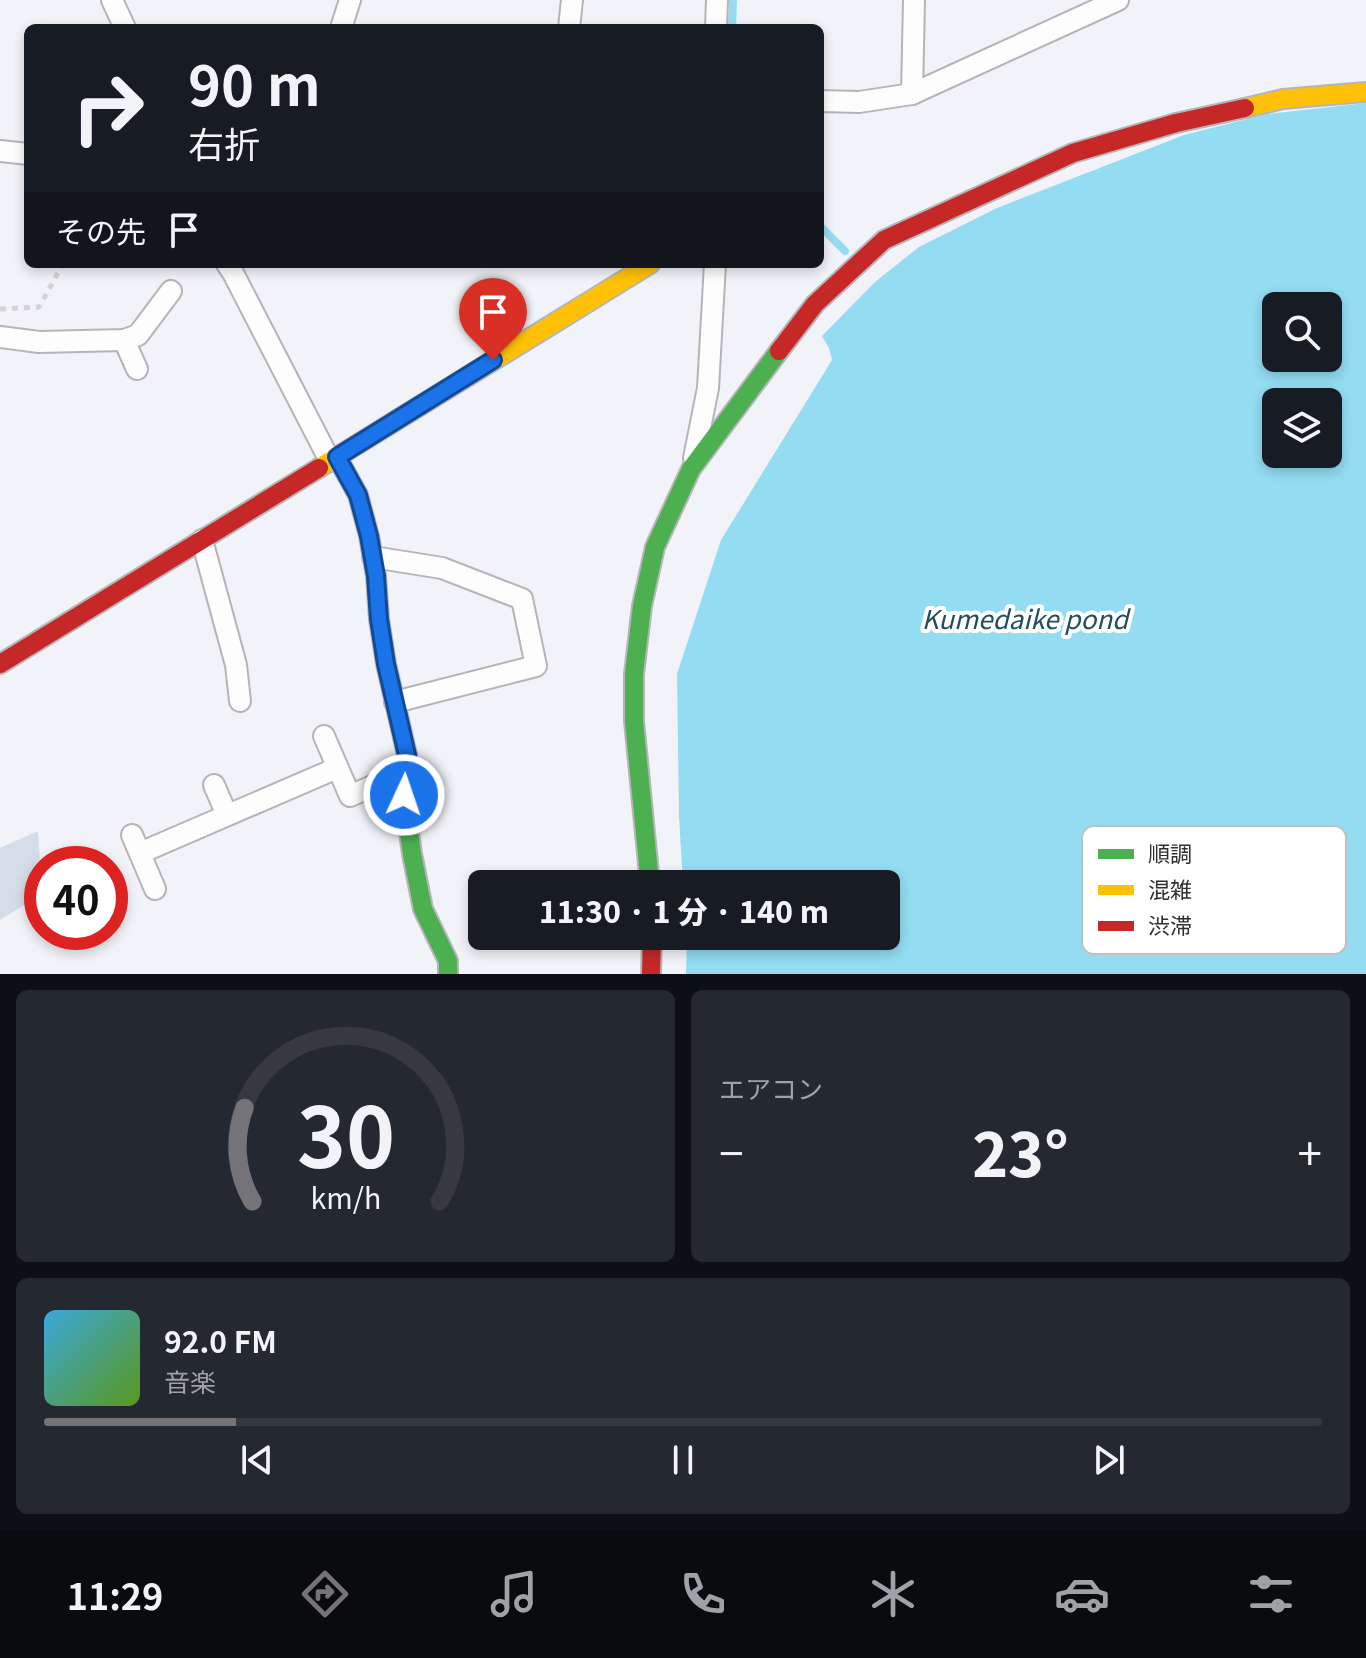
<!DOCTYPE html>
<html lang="ja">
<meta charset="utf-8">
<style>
:root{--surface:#171b24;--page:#242831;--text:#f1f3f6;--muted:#9ea1a6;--line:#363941;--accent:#747478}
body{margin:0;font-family:Georgia,"Noto Sans JP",serif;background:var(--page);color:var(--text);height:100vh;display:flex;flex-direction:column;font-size:30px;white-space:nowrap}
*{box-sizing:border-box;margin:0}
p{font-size:26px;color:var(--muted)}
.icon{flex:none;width:44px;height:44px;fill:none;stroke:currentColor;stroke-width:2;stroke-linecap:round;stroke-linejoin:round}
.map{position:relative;height:974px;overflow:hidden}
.panel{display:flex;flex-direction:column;gap:16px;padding:16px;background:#0d0f14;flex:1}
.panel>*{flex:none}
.hud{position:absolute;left:24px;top:24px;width:800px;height:244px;border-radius:12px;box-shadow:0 4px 12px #0003;background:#171b24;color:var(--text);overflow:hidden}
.controls{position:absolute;left:1262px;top:292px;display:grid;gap:16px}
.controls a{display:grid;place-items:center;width:80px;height:80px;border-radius:12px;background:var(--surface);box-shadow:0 4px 12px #0003;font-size:40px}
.speed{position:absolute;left:24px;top:846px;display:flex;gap:16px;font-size:40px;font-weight:700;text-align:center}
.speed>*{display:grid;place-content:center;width:104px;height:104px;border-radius:50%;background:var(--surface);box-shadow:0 4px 12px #0003;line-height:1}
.speed .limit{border:12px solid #d22;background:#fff;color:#111}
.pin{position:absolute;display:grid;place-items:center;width:68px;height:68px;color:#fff;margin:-82px -34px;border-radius:50% 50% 50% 0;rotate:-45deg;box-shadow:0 0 8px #0007}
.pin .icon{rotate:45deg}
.me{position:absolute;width:88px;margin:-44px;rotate:3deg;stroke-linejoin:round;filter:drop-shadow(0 0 6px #0008)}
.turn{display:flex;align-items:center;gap:28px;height:168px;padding:0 32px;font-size:36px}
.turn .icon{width:104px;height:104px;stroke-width:2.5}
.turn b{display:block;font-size:56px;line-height:68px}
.then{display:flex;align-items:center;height:76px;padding:0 32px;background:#0003;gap:16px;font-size:30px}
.big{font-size:60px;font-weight:800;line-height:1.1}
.panel .tile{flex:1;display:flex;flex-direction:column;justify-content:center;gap:12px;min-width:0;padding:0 28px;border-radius:12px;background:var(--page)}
.panel .dial{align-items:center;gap:0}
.dial svg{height:208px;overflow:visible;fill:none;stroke:var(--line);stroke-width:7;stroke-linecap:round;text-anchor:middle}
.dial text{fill:var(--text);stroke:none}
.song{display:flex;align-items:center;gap:24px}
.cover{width:96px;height:96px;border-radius:12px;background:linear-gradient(135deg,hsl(200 70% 55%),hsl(90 70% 35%))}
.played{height:8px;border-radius:4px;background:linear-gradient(90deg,var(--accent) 15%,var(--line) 15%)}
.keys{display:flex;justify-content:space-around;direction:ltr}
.heat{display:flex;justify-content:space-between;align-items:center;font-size:44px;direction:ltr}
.panel .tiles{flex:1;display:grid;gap:16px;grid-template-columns:1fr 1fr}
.tile:last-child{grid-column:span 2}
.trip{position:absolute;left:468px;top:870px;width:432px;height:80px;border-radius:12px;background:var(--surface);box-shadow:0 4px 12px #0003;font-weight:800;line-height:80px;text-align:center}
.menu{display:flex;height:128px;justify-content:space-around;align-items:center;background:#090b0e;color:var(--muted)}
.menu .icon{width:56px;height:56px}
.menu .on{color:var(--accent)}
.menu b{font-size:36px;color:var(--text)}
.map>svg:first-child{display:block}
</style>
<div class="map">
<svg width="1366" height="974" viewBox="0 0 1366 974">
<rect width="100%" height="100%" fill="#f2f3f8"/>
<!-- water -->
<path fill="#93dcf2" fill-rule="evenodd" d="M1366 103V974H686L687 936H886V884H683L679 816 677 674 721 540 832 360 829 348 822 336 875 282 919 247 997 208 1184 135 1267 114ZM1276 306H1328V358H1276ZM1276 402H1328V454H1276Z"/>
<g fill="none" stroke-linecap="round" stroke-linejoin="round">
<!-- stream -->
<g stroke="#93dcf2" stroke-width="8">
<polyline points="732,28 733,0"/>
<polyline points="820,226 845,251"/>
</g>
</g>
<!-- building -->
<polygon fill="#d4dee9" points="38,831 42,894 0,920 0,848"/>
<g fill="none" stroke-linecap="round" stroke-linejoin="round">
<!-- street casing -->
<g stroke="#b5b5b9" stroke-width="24">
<g id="street">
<polyline points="112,0 125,28"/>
<polyline points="341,28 350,0"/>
<polyline points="569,28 572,0"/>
<polyline points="716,28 717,0"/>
<polyline points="912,94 914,0"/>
<polyline points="820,101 859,102 912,94 1118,0"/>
<polyline points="0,151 28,154"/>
<polyline points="227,264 233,273 330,461"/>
<polyline points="0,337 39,342 124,340 138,335 171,291"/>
<polyline points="124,340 137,369"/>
<polyline points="694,458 708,388 715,264"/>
<polyline points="202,540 236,665 240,701"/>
<polyline points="373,557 442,568 522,599 536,666 395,702"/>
<polyline points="324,736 350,796 406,771"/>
<polyline points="214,785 227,815"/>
<polyline points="132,835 155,889"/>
<polyline points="140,853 337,768"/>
</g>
</g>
<!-- fast casing -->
<g stroke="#b5b5b9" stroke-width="22">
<g id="fast">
<polyline points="337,457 358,495 369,536 376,576 379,619 386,664 407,755 404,795 412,854 423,909 448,961 448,974"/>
<polyline points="650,884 634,721 634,674 642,606 655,547 691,469 779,351"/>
</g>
</g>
<!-- slow casing -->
<g stroke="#b5b5b9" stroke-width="22">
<g id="slow">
<polyline points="1245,108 1283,99 1366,92"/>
<polyline points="319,468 650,264"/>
</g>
</g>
<!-- jam casing -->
<g stroke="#b5b5b9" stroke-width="22">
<g id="jam">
<polyline points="779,351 815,304 884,240 1073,153 1176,123 1245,108"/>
<polyline points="0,664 319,468"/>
<polyline points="651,974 652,936"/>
</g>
</g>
<!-- path -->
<polyline stroke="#d4d4d6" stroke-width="5" stroke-dasharray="6 6" stroke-linecap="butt" points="0,309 39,307 63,264"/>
<!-- street -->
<use href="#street" stroke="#fdfdfe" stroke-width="20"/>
<!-- fast -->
<use href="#fast" stroke="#4caf50" stroke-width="18"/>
<!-- slow -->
<use href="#slow" stroke="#ffc107" stroke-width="18"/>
<!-- jam -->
<use href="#jam" stroke="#c62828" stroke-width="18"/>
</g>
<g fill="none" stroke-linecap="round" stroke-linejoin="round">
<!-- route casing -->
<g stroke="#114b97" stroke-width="20">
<polyline id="route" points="404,795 407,755 386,664 379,619 376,576 369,536 358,495 337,457 493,360"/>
</g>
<!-- route -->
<use href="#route" stroke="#1a73e8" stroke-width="14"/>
</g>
<g text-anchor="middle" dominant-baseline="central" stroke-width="8" stroke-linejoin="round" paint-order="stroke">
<!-- water labels -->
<g font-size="26" font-style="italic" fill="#214f5c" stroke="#fff">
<text x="1025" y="617">Kumedaike pond</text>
</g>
</g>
<!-- legend -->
<rect x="1082" y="826" width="264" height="128" rx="12" fill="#fff" stroke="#c1c1c2" stroke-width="2"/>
<rect x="1098" y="849" width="36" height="10" fill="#4caf50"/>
<rect x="1098" y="885" width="36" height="10" fill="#ffc107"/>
<rect x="1098" y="921" width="36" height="10" fill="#c62828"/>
<g font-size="22" fill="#303033">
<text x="1148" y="862">順調</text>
<text x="1148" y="898">混雑</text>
<text x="1148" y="934">渋滞</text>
</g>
</svg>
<div class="controls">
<a><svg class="icon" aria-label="search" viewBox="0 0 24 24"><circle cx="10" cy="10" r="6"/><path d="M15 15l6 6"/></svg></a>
<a><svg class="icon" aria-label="layers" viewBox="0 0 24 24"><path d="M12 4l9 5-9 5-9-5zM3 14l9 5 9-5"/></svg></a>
</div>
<div class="speed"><div class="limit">40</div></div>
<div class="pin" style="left:493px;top:360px;background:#d93025"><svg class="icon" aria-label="arrive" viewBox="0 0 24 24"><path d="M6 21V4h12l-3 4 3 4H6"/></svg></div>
<svg class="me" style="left:404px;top:795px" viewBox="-20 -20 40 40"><circle r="17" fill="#1a73e8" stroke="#fff" stroke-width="3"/><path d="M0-11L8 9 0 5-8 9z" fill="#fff"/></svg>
<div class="trip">11:30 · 1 分 · 140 m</div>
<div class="hud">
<div class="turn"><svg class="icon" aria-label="right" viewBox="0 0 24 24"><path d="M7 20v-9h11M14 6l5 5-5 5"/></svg><div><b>90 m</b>右折</div></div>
<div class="then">その先<svg class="icon" aria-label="arrive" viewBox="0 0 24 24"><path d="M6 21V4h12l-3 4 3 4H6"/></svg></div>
</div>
</div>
<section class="panel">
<div class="tiles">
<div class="tile dial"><svg viewBox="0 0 100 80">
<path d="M14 69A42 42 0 1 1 86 69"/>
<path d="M14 69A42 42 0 0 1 11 33" stroke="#747478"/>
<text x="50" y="56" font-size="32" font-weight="700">30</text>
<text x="50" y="72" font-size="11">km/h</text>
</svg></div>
<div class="tile"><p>エアコン</p>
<div class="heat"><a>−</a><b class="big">23°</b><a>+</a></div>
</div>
<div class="tile">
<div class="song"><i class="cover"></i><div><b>92.0 FM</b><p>音楽</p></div></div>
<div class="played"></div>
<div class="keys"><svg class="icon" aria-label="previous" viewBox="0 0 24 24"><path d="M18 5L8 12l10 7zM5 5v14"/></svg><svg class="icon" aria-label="pause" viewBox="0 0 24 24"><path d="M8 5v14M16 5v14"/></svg><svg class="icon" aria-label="next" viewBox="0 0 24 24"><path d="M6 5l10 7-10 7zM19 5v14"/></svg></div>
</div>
</div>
</section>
<nav class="menu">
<b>11:29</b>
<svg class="icon on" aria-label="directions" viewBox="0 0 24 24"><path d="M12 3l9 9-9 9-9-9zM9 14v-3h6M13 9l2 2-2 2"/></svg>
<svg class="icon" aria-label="music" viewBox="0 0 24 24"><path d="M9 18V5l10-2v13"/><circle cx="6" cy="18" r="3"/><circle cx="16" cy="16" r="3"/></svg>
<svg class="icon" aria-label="phone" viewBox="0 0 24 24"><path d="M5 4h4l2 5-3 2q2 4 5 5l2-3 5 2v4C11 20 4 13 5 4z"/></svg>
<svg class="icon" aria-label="climate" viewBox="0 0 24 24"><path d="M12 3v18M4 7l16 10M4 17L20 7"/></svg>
<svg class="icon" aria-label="car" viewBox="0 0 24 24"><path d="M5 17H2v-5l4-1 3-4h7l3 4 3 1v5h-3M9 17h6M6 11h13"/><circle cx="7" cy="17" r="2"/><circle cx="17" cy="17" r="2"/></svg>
<svg class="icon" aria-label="filters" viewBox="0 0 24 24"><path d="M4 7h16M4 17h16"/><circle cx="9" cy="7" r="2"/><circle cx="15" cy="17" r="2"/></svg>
</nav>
